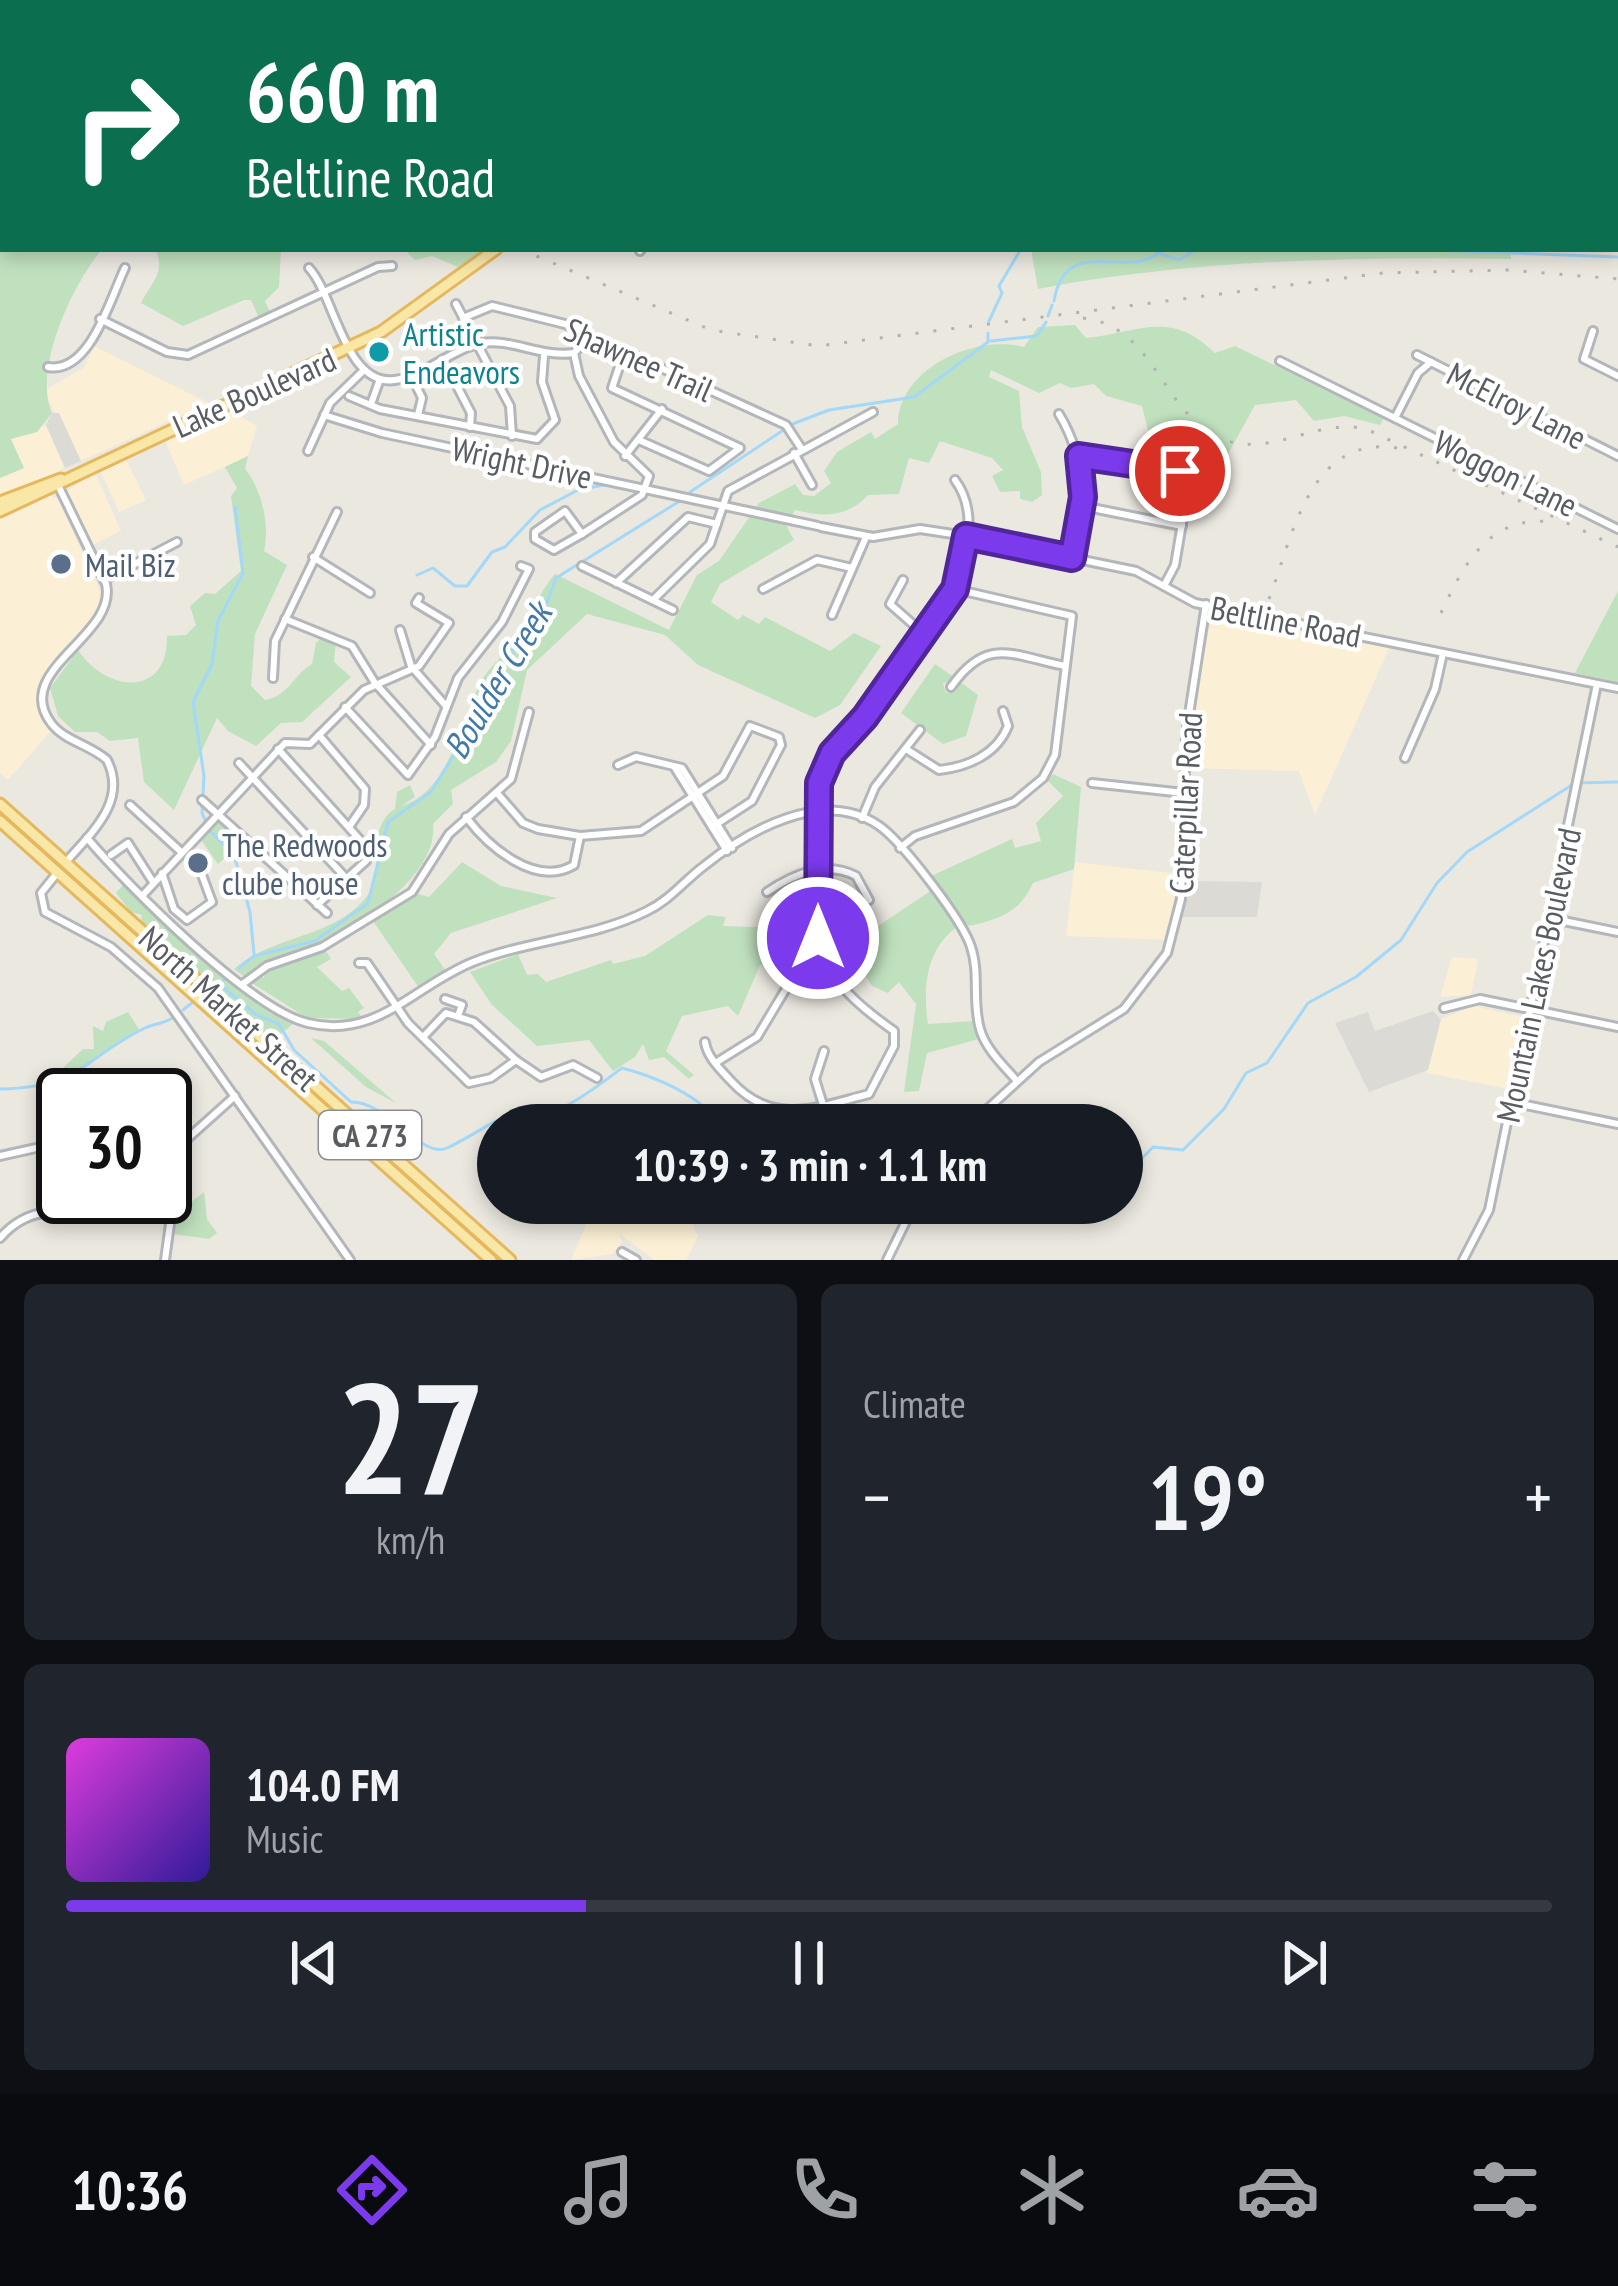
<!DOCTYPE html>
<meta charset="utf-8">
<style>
:root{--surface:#171b24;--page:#20242c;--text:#f1f3f6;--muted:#9ea1a6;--line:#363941;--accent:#7c3aed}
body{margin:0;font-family:"PT Sans Narrow",sans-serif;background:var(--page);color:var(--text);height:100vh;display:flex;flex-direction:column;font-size:45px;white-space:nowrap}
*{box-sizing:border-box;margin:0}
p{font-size:39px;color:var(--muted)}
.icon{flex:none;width:66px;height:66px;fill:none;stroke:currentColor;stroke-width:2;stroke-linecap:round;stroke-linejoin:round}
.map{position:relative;height:1260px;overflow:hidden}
.side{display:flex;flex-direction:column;gap:24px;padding:24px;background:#0d0f14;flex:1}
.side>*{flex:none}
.guide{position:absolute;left:0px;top:0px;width:1620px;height:252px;box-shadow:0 6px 18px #0003;background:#0b6e4f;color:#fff;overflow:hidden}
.speed{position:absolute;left:36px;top:1068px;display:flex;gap:24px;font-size:60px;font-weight:700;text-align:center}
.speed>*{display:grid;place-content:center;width:156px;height:156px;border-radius:50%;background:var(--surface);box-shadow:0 6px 18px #0003;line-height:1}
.speed .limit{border:6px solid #111;border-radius:18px;background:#fff;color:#111}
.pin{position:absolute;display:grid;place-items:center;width:102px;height:102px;color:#fff;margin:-51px;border:6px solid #fff;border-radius:50%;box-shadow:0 3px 12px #0007}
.me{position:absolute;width:132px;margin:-66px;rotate:0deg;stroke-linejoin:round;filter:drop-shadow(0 0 9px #0008)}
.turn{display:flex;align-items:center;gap:42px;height:252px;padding:0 48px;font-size:54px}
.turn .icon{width:156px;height:156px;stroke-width:2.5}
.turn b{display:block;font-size:84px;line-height:102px}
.big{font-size:90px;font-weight:700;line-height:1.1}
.side .card{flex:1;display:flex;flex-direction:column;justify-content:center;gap:18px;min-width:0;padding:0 42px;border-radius:18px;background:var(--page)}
.side .dial{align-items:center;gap:0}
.dial b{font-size:156px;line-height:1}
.song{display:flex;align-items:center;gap:36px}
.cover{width:144px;height:144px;border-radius:18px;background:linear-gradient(135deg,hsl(300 70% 55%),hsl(250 70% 35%))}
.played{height:12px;border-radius:6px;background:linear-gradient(90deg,var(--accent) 35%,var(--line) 35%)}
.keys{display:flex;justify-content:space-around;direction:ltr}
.heat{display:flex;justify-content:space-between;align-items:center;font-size:66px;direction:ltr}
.side .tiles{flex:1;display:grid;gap:24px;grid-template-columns:1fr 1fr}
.card:last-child{grid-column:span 2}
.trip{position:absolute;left:477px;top:1104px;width:666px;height:120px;border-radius:60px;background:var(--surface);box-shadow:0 6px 18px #0003;font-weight:700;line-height:120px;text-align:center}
.tab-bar{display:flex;height:192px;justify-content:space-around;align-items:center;background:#090b0e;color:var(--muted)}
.tab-bar .icon{width:84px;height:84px}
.tab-bar .on{color:var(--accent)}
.tab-bar b{font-size:54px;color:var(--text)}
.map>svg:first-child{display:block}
</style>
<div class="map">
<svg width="1618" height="1260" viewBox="0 0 1618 1260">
<rect width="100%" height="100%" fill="#ebe8e0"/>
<!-- commercial -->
<g fill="#fbf0d5">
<polygon points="94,346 209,403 81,461 43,391 84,368"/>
<polygon points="231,411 257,426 248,456 184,485 165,441"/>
<polygon points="46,425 65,468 0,497 0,478 24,468 10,439"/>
<polygon points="126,459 146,500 119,512 100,470"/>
<polygon points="95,472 121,531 93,545 67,491"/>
<polygon points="49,495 58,499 103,597 98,612 41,680 38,709 51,731 8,780 0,773 0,517"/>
<polygon points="1213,614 1390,646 1315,815 1299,771 1189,768 1196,684"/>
<polygon points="1075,862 1178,874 1168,940 1066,936"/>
<polygon points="1452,957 1478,959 1471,995 1440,997"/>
<polygon points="1474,1006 1522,1017 1509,1089 1427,1073 1441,1019"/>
<polygon points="538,1203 579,1203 592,1212 598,1203 660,1203 690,1218 698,1237 686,1260 654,1260 619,1233 622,1242 613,1254 571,1260 589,1218 570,1204 564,1215"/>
</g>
<!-- industrial -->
<g fill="#dcdad5">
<polygon points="52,413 59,413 81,461 65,468 46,425"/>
<polygon points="1187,881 1262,882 1257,917 1183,917"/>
<polygon points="1433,1011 1441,1019 1428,1070 1369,1092 1335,1023 1368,1012 1375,1031"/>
</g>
<!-- green -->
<g fill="#c0e1be">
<path d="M0 115 3 249H102C70 288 33 371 52 413L37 432 11 439 24 468 0 478Z"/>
<path d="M155 249H281L279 287 265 301 270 312 259 318 251 300H244L183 326 141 303C150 284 167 272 155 249Z"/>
<polygon points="404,249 486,249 458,267 432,256 415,260"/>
<path d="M1031 249H1511V259C1360 256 1187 260 1038 289Z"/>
<path d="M1075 325 1086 338C1140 332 1171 309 1215 353L1235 346 1384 418 1380 425 1344 416 1314 421 1296 400 1255 405 1223 463 1206 446 1149 434 1142 406 1106 396 1094 384 1071 388 1060 383 1039 393 991 370 989 377 1019 391 1022 427 1041 472 1042 495 1032 502 1020 499V491L1000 492 992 476 1003 470 992 458 940 441 929 463 909 458 899 494 868 495C847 518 823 517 795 510L786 525 794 540 720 584 711 602 738 620 743 615 759 624 765 617 830 651 854 633 881 646 840 705 815 718 698 665 665 635 587 614 527 670 511 741 496 762 451 790 453 804 433 824C439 873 363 923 324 944 297 957 269 959 246 978L234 969C272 935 336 938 367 896 387 869 364 828 395 809L397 792 410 785 415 797 401 806C450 792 460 721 481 682 490 665 506 655 517 639 532 617 537 594 555 574L669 630 697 575 719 561 759 503 795 484 803 495 814 496 831 483 824 471 837 452 871 432 875 439 898 424C899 368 975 334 1024 347L1038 327Z"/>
<path d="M248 456 245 469C262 489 270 526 264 551L287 565 255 634 251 686 265 700C289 696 293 675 312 664L316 643 323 636 336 640 334 662 351 677 302 722 281 723 256 746 228 731 217 718 174 810 144 782 138 738 110 741 97 732H75L58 716 50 688 78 650C107 693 168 698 167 636L186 635 196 625 190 606 205 593 215 594 241 571 231 496 237 488 225 467Z"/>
<polygon points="1618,591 1618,682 1575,673"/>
<polygon points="935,664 954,677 943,684 946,693 956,692 959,681 978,695 966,736 943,744 901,713"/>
<path d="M1053 774 1081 787 1074 869 1033 883C1019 913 1000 919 969 926L964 922C927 944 922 984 928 1024L974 1021 979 1039 927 1053 919 1091 904 1092 916 1004 899 982 888 993 872 986 857 962 852 963 848 946 938 886 931 876 1012 839 1015 848 1041 841 1036 823 1063 796 1047 780Z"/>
<polygon points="218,820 240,844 218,864 199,837"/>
<polygon points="462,862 501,886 557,898 451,933 434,954 446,971 419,988 373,921 418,894 429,897"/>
<polygon points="124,884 226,975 294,1023 276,1038 263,1030 141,921 142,915 131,912 116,893"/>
<polygon points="708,915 726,917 723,926 789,928 798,952 760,965 738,1016 728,1006 682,1016 666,1051 694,1075 689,1079 664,1057 649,1060 643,1044 635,1057 613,1071 589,1040 537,1046 492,1005 470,972 518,954 527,975 538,974 546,982 611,960 613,964 645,956"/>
<polygon points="324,948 331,959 317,967 342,991 349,988 364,1008 358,1012 363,1019 307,1018 249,981 259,974 264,978 266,969"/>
<polygon points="128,1012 140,1031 72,1074 62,1069 83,1049 94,1049 93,1026 103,1031 106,1022"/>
<polygon points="311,1038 324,1041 396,1103 366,1087"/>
<polygon points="178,1189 190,1203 204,1192 207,1219 217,1233 209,1239 173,1234 170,1205"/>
</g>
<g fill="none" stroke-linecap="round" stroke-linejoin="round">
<!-- stream -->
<g stroke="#a3d8f8" stroke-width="3">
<polyline points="363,3 366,0"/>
<polyline points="1253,3 1256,0"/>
<polyline points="1414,3 1416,0"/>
<polyline points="0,109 3,110"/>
<polyline points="1404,249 1618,257"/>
<path d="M1054 301C1065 233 1126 280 1158 253L1179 260 1197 249"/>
<polyline points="1048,316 1052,305"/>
<polyline points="989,321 1002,293 999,286 1021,249"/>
<polyline points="991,341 1037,336 1046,322"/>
<polyline points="790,425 829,410 914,397 988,342 988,333"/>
<polyline points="690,492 785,429"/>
<polyline points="235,507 243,573 218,621 212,664 193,702 204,776 202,813 210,831 234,855 250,912 254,954"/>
<polyline points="417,575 433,568 455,586 467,586 492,552 505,547 540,510 578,490 609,484"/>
<polyline points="239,968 254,956 315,941 368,903 388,822 431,792 454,755 483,687 542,615 556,578 683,499"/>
<path d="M219 983 255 1014 279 1024 294 1050 351 1102C387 1101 422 1160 447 1148 469 1138 489 1123 512 1113 545 1130 596 1087 622 1068 650 1075 707 1097 717 1125"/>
<polyline points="214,987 224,980"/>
<polyline points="183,1010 193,1002"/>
<path d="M0 1089C83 1088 86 1055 147 1027 157 1023 164 1024 174 1017"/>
<polyline points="1122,1179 1153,1147 1183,1150 1224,1109 1246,1073 1267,1063 1308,1003 1356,977 1401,940 1437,883 1467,852 1575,783 1618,782"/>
</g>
<!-- minor casing -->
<g stroke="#b3b6ba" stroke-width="12">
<g id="minor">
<polyline points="1055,0 1057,3"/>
<polyline points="1300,0 1304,3"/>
<polyline points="1004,3 1008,0"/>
<polyline points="1168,3 1170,0"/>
<polyline points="1342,3 1344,0"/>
<polyline points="1514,3 1515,0"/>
<polyline points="640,251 641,249"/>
<path d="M309 268C335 296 345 387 395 380 425 376 451 349 482 343 511 338 542 358 574 353"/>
<polyline points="456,304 510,406 512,436"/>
<polyline points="463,318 492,306 565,324 786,425 801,448"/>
<polyline points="100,319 167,352 188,355 378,267 392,266"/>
<polyline points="1593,331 1584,359 1618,376"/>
<polyline points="624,352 612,388 740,448 709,471 641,441"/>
<polyline points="574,353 579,376 614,442 649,476 642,495 582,534"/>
<polyline points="574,353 590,336"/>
<polyline points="1417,355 1618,456"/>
<polyline points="443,359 471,413 470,427"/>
<polyline points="1280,361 1618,529"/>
<path d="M48 367C90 374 110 299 125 268"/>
<polyline points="411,375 422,398 418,415"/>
<polyline points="349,396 380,409 537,439 555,420 542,382 544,356"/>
<polyline points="371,404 380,379"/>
<path d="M1059 414C1089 464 1083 504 1072 558"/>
<polyline points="324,415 382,433 818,526"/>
<polyline points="1395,418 1418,373 1431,362"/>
<polyline points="308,451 330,403 364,370"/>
<polyline points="794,453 812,485"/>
<polyline points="625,456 662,409"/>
<polyline points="1079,456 1100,456 1190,476 1175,565 1164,586"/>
<path d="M56 481 106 584C118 636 11 670 51 723 64 741 91 745 107 760 128 801 92 832 66 862"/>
<polyline points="1082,506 1182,526"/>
<polygon points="565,511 582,534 554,550 535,539 535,532"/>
<polyline points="821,527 873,537 920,529 966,536 1136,571 1195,603 1618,688"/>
<polyline points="313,557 370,593"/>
<polyline points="582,566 673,610"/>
<polyline points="104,580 177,542"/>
<polyline points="903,580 890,604 924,634"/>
<polyline points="616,583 688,517 717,524"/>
<polyline points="763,589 817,560 852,568"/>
<polyline points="653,600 710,544 728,491 873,412"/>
<polyline points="832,615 866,537"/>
<polyline points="285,619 352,646 375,683 431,745"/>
<polyline points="400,630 411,666 446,706"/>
<polyline points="273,678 275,641 337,512"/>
<path d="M951 687C987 636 1011 655 1065 666"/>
<polyline points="345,707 408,775 435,737 458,678 502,622 529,569 521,566"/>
<polyline points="319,735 365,789 364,805 349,827"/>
<polyline points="278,749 370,851 366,861 317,905"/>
<path d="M906 749 939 770C968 767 997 754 1008 726L1003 711"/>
<polyline points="1405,758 1435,689 1443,653"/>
<polyline points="239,763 346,878"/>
<polyline points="618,765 636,757 682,768 732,848"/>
<polyline points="675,768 727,851"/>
<polyline points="1092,783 1184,793"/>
<polyline points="497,793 523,823 538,829 580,836 641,831 723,776 750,726 779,737 781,745 752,801 712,827"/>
<polyline points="202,800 327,913"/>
<polyline points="130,805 179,850"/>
<path d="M466 817C488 846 535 888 574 865L580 836"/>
<polyline points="862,818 875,787 920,730"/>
<path d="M87 838C128 886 250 1009 308 1023 377 1040 415 985 473 962 529 940 593 938 647 911 670 900 684 881 704 866 749 830 822 788 878 825 902 841 963 921 971 947 980 973 972 1002 980 1029 985 1048 1003 1065 1016 1080"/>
<polyline points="900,848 915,836 1014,802 1043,778 1055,755 1072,616 955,589"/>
<polyline points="111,855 128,843 153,882"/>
<polyline points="58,872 41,893 45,912 111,947 158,988 350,1260"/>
<polyline points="162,873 174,909 187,920 212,902 202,875"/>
<path d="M767 892C794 874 825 860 856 876L869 900"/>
<polyline points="142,896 285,743 310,744 364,690 419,666 449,623 416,603 419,598"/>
<polyline points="1549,918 1618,932"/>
<polyline points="359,963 367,963 408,1023 469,1083 491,1078 516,1060 541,1077 573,1065 597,1078"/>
<polyline points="244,983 267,966 322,947 412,892 449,834 511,779 529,712"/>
<polyline points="445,999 462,1005 459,1013"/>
<polyline points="1444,1008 1480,999 1618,1027"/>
<polyline points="425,1035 446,1013 474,1022 516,1060"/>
<path d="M705 1042C707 1057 720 1069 730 1080 773 1128 817 1107 869 1094L894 1046V1031C805 968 817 943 821 843 823 809 812 787 831 754 839 741 852 732 862 720 904 667 1005 548 955 480"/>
<polyline points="717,1062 757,1037 787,987 828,966"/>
<polyline points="1511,1102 1618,1124"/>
<polyline points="824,1108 815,1079 824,1051"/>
<polyline points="970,1125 1039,1062 1124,1009 1167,953 1181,899 1186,734 1206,604"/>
<polyline points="0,1156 63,1142"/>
<polyline points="54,1180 55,1209"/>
<polyline points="955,1203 962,1211 996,1217"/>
<polyline points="161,1205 170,1224 165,1260"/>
<path d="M0 1238C44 1187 98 1228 152 1212L171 1192 187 1139 235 1096"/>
<polyline points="622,1252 636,1260"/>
<polyline points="887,1260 915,1203"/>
<polyline points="1463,1260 1489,1210 1597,684"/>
</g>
</g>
<!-- major casing -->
<g stroke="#e6b85e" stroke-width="15">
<g id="major">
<polyline points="864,3 870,0"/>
<polyline points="0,502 61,479"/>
<polyline points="0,511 381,332 496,249"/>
<polyline points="0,804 510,1260"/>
<polyline points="0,821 491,1260"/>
</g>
</g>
<!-- minor -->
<use href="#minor" stroke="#fff" stroke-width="6"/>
<!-- major -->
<use href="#major" stroke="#f9e7a7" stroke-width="9"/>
<!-- rail -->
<g stroke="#b1b2b2" stroke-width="3" stroke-dasharray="3 15" stroke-linecap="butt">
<polyline points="0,17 3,18"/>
<polyline points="520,249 711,330 818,346 1383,273 1509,270 1618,279"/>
<path d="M1083 318C1155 326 1161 412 1220 438 1269 460 1316 417 1366 429L1618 547"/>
<path d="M1269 599C1293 536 1309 434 1398 448"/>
<path d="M1441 613C1465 562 1489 515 1553 522"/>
</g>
</g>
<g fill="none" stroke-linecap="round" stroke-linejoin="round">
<!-- route casing -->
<g stroke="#51269a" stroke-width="30">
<polyline id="route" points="818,938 819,783 832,753 865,717 955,589 966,536 1072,558 1083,497 1079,456 1180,471"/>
</g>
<!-- route -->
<use href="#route" stroke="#7c3aed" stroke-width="21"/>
</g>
<!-- markers -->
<circle fill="#0f9aa8" stroke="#fff" stroke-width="4.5" cx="379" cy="352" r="12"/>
<g fill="#5c6f8a" stroke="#fff" stroke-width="4.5">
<circle cx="61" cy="564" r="12"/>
<circle cx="198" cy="863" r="12"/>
</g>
<g text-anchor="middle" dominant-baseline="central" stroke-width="9" stroke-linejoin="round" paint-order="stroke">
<!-- shield labels -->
<rect fill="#fff" stroke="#8b8d90" stroke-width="3" x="319" y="1111" width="102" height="48" rx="9"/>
<g font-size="30" font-weight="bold" fill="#595c60">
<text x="370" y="1135">CA 273</text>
</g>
<!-- culture labels -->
<g font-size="33" fill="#0d838f" stroke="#fff" text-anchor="start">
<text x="403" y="333">Artistic<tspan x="403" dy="38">Endeavors</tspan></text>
</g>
<!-- street labels -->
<g font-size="33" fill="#595c60" stroke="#fff">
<text transform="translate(639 359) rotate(24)">Shawnee Trail</text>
<text transform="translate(254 392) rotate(-24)">Lake Boulevard</text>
<text transform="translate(1517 405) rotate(27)">McElroy Lane</text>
<text transform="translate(522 462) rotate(12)">Wright Drive</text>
<text transform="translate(1506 473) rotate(26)">Woggon Lane</text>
<text transform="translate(1286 621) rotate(11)">Beltline Road</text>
<text transform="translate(1185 803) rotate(-87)">Caterpillar Road</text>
<text transform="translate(1538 975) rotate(-78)">Mountain Lakes Boulevard</text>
<text transform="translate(229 1008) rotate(42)">North Market Street</text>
</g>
<!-- service labels -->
<g font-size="33" fill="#4e5e75" stroke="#fff" text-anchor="start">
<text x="85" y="564">Mail Biz</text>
<text x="222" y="844">The Redwoods<tspan x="222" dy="38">clube house</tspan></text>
</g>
<!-- water labels -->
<g font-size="36" font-style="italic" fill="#4279a8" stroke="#fff">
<text transform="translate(497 680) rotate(-59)">Boulder Creek</text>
</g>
</g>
</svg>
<div class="speed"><div class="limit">30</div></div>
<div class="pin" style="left:1180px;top:471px;background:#d93025"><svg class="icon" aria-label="arrive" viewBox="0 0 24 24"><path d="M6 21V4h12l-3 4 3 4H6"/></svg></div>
<svg class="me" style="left:818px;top:938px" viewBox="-20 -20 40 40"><circle r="17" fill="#7c3aed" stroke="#fff" stroke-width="3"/><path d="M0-11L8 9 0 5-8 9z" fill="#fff"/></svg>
<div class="trip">10:39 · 3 min · 1.1 km</div>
<div class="guide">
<div class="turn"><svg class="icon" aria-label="right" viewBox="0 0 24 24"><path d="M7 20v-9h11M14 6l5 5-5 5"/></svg><div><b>660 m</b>Beltline Road</div></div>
</div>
</div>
<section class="side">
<div class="tiles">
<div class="card dial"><b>27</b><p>km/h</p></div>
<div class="card"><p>Climate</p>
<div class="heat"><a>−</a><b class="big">19°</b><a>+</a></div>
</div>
<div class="card">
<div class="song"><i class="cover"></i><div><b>104.0 FM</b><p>Music</p></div></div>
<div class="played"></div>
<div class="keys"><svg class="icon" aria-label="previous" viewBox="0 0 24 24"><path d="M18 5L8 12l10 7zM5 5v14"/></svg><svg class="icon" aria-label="pause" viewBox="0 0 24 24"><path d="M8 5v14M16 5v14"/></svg><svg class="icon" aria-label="next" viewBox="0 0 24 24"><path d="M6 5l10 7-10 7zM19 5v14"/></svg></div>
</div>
</div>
</section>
<nav class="tab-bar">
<b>10:36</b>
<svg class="icon on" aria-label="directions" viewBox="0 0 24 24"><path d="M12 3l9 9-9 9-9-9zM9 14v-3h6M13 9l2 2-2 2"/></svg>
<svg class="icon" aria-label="music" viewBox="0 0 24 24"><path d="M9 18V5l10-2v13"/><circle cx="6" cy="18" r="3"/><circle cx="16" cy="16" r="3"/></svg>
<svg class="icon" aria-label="phone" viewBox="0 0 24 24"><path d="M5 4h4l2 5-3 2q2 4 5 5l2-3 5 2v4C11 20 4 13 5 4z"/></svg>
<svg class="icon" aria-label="climate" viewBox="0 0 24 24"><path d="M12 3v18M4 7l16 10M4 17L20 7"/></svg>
<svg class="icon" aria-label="car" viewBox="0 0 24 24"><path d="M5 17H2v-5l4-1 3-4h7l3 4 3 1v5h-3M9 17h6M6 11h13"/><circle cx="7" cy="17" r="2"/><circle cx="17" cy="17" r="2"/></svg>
<svg class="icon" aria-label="filters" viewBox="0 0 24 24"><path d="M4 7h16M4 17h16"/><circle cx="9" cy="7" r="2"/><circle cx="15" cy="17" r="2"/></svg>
</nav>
